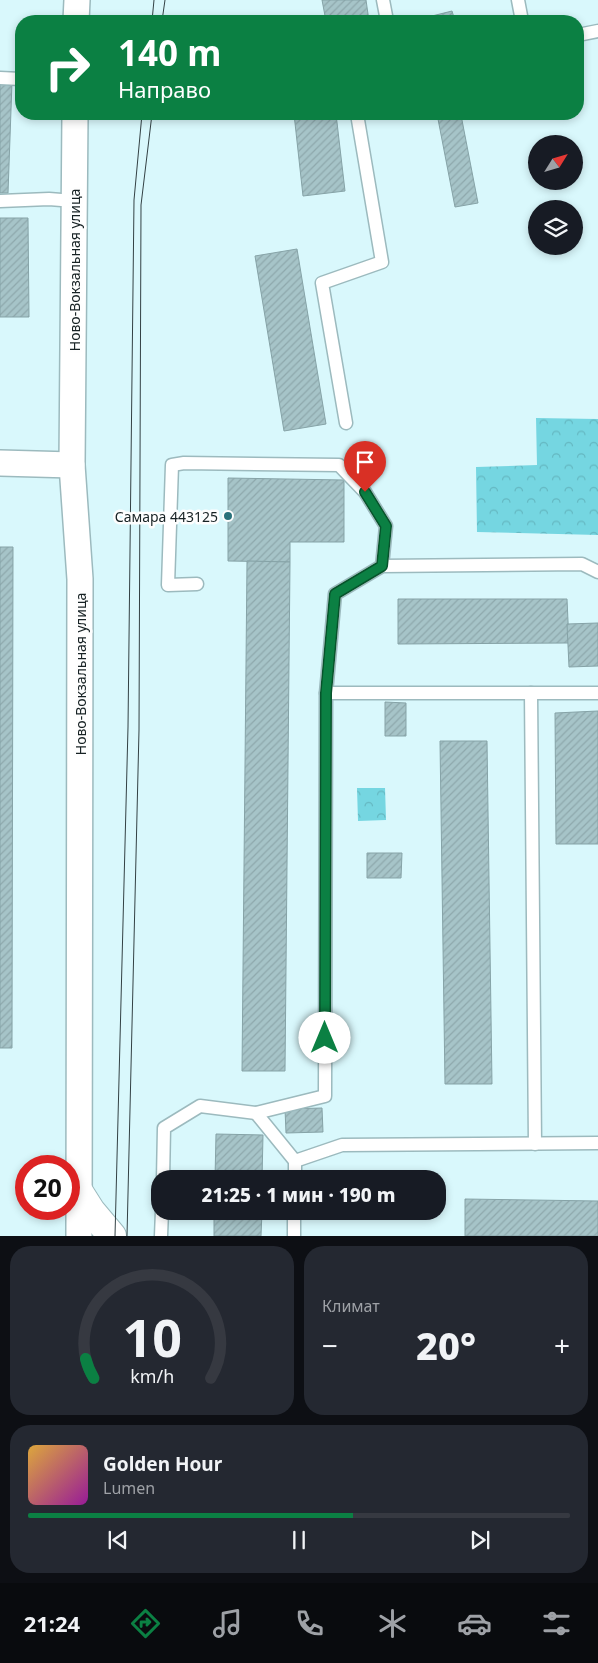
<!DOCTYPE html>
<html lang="ru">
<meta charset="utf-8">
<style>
:root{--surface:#171b24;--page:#242831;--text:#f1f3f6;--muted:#9ea1a6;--line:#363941;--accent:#0b8043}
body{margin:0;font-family:"Noto Sans",sans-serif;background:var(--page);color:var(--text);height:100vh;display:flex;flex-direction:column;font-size:19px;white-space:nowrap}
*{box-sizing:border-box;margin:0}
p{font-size:16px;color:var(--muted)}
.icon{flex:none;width:28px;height:28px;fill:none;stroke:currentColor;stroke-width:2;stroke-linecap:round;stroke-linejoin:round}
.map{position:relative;height:1236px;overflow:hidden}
.drawer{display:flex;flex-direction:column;gap:10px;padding:10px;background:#0d0f14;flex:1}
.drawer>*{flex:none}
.guide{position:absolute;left:15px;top:15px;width:569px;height:105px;border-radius:20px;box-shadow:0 2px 8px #0003;background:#0b8043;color:#fff;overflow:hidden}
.needle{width:32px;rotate:53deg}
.tools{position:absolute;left:528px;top:135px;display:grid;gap:10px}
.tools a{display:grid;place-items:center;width:55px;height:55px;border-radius:50%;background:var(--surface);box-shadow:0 2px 8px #0003;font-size:25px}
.speed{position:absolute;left:15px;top:1155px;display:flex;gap:10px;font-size:25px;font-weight:700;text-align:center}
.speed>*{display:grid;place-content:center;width:65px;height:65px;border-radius:50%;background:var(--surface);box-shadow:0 2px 8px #0003;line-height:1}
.speed .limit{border:8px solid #d22;background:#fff;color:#111}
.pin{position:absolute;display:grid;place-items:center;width:42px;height:42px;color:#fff;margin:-51px -21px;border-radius:50% 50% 50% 0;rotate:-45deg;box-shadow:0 0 5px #0007}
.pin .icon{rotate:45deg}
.me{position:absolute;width:55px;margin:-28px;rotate:0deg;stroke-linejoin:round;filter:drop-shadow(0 0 4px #0008)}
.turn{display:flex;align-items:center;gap:18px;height:105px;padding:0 20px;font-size:22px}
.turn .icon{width:65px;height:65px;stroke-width:2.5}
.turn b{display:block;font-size:35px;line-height:42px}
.big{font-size:38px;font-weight:800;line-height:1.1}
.drawer .widget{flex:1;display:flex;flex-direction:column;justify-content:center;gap:8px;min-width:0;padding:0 18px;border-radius:20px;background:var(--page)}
.drawer .dial{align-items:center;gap:0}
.dial svg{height:130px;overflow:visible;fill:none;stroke:var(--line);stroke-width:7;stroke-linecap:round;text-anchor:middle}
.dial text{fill:var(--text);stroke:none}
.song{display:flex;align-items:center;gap:15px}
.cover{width:60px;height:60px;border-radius:8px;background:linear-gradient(135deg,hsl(40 70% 55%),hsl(300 70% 35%))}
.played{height:5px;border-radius:2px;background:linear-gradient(90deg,var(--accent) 60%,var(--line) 60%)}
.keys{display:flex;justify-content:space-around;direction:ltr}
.heat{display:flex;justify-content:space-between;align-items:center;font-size:28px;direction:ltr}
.drawer .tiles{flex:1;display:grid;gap:10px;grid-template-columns:1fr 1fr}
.widget:last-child{grid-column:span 2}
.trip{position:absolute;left:151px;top:1170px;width:295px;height:50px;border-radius:20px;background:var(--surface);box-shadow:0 2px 8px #0003;font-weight:800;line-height:50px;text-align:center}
.tab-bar{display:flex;height:80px;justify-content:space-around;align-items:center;background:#090b0e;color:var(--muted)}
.tab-bar .icon{width:35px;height:35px}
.tab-bar .selected{color:var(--accent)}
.tab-bar b{font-size:22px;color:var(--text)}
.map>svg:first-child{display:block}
</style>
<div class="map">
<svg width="598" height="1236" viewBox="0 0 598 1236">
<defs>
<pattern id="forest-crowns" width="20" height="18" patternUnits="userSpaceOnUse" patternTransform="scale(1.25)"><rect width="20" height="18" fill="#75d6e1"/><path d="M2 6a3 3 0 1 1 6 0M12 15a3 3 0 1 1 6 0" fill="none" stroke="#64b7c1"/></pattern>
<pattern id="building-hatch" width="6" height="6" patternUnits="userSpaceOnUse" patternTransform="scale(1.25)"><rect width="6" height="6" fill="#a6c4c8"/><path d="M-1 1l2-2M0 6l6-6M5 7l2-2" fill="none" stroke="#8ea8ac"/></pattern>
</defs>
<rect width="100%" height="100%" fill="#d9f8fc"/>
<!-- forest -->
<g fill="url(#forest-crowns)">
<polygon points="536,418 598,419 598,535 477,532 476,467 537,465"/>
<polygon points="357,788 385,788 386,820 358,821"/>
</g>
<!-- building -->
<g fill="url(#building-hatch)" stroke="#86a3a7">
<polygon points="322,0 366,0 369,21 326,21"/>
<polygon points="452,11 455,21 433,21 432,16"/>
<polygon points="0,82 12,82 8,193 0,193"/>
<polygon points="294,114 336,114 345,191 303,196"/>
<polygon points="461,115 478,203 455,207 438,119"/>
<polygon points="0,218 28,218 29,317 0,317"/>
<polygon points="297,249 326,424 284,431 255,256"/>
<polygon points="228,478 344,480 344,542 290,542 290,562 228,561"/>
<polygon points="0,547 13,547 12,1048 0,1048"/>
<polygon points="247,561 290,562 285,1071 242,1071"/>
<polygon points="398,599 567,599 569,643 398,644"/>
<polygon points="598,623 598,666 569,667 567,624"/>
<polygon points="385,702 406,703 406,736 385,736"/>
<polygon points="598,711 598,844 556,844 555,713"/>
<polygon points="440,741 487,741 492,1084 445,1084"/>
<polygon points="367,853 402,853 401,878 367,878"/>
<polygon points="322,1108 323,1132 286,1133 285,1109"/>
<polygon points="216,1134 263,1135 262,1179 215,1179"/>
<polygon points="465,1199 598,1201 598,1236 465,1236"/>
<polygon points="214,1211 262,1211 261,1236 214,1236"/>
</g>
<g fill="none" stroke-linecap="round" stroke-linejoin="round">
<!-- service casing -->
<g stroke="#9cbabe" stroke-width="15">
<g id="service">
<polyline points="383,0 387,21"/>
<polyline points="518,0 522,21"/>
<polyline points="578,35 598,31"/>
<polyline points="0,78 21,79"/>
<polyline points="0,201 49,199 74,201"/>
<polyline points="346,423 322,283 382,262 357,114"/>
<polyline points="197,584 168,585 172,465 184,463 339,465 365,492 386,526 382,566"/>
<polyline points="326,693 335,594 382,566 582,564 598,572"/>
<polyline points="531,693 535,1144"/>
<polyline points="256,1113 295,1161 295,1179"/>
<polyline points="295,1161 342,1145 598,1143"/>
<polyline points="163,1179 164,1128 200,1106 256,1113 325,1096 326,693 598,693"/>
<polyline points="161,1236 162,1211"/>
<polyline points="294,1236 294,1211"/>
</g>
</g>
<!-- minor casing -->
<g stroke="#9cbabe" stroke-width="28">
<g id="minor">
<polyline points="76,21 77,0"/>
<polyline points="75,114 72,465 80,579 79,1236"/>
<polyline points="0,463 72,465"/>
</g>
</g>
<!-- secondary casing -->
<g stroke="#9cbabe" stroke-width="30">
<polyline id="secondary" points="79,1192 91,1211 112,1236"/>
</g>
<!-- service -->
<use href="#service" stroke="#fff" stroke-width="12"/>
<!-- minor -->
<use href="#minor" stroke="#fff" stroke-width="25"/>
<!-- secondary -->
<use href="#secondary" stroke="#fff" stroke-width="28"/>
<!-- tram -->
<g stroke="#334144" stroke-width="1">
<polyline points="152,21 154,0"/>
<polyline points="162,21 165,0"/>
<polyline points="115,1236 128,727 134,200 142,114"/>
<polyline points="127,1236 139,730 141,205 152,114"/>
</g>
</g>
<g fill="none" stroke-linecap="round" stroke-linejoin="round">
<!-- route casing -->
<g stroke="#07532c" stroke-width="12">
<polyline id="route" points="325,1038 326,693 335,594 382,566 386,526 365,492"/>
</g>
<!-- route -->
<use href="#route" stroke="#0b8043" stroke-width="9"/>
</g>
<!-- markers -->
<circle fill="#29727b" stroke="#fefefe" stroke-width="2" cx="228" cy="516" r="5"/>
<g text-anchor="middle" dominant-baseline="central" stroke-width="5" stroke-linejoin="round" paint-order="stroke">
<!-- street labels -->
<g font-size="14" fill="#172224" stroke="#fefefe">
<text transform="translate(74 270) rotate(-90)">Ново-Вокзальная улица</text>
<text transform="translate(80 674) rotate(-90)">Ново-Вокзальная улица</text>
</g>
<!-- poi labels -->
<g font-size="14" fill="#172224" stroke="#fefefe" text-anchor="end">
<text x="218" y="516">Самара 443125</text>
</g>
</g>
</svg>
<div class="tools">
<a><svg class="needle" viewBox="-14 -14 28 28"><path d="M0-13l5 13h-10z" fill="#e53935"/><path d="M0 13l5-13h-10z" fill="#9ea1a6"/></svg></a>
<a><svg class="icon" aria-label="layers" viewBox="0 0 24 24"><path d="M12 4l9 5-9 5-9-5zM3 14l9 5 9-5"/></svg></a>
</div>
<div class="speed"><div class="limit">20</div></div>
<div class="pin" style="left:365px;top:492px;background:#d93025"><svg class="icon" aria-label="arrive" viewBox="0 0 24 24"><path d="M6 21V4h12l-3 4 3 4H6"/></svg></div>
<svg class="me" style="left:325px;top:1038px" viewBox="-20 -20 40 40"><circle r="19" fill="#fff"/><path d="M0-13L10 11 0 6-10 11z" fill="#0b8043"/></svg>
<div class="trip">21:25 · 1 мин · 190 m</div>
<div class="guide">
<div class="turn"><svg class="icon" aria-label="right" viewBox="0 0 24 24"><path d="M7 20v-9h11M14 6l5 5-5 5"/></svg><div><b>140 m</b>Направо</div></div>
</div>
</div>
<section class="drawer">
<div class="tiles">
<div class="widget dial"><svg viewBox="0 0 100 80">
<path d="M14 69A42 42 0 1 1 86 69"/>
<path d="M14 69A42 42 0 0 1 9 57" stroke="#0b8043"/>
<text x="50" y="56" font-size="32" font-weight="700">10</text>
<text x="50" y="72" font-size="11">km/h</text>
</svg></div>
<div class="widget"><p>Климат</p>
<div class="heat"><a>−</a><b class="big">20°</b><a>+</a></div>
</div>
<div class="widget">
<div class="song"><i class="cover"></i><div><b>Golden Hour</b><p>Lumen</p></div></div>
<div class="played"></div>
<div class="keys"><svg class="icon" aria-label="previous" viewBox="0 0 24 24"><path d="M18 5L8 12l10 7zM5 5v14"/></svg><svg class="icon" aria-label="pause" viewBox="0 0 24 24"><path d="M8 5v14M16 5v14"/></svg><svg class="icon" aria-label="next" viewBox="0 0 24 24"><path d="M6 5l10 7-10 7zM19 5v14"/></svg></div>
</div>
</div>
</section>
<nav class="tab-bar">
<b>21:24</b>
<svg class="icon selected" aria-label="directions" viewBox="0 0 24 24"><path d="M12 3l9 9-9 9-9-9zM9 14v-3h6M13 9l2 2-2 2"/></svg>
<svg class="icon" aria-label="music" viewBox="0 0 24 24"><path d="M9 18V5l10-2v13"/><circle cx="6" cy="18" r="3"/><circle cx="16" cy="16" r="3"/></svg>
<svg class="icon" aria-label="phone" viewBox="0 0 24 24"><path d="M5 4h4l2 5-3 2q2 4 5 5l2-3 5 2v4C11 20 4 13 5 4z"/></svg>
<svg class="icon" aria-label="climate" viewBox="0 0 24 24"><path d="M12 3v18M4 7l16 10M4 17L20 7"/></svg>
<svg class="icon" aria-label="car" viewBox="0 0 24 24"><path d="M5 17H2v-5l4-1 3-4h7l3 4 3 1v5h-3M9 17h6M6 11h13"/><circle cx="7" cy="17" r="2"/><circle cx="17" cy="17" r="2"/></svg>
<svg class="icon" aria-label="filters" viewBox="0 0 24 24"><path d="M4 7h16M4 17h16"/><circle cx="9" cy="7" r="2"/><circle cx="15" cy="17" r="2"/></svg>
</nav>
